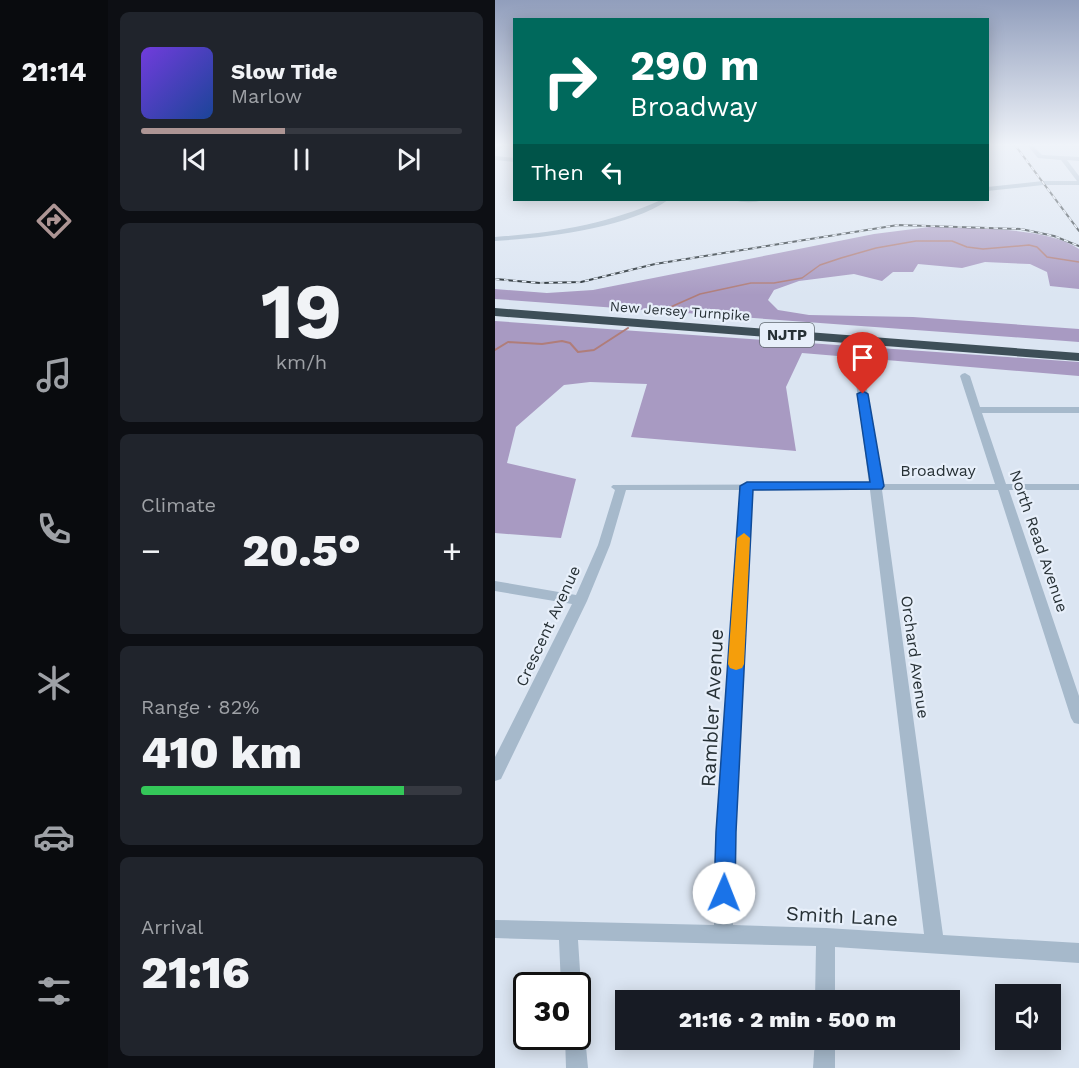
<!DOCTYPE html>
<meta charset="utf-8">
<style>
:root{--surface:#171b24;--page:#20242c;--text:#f1f3f6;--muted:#9ea1a6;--line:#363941;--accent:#ad9594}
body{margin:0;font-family:"Work Sans",sans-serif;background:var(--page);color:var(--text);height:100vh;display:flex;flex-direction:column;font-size:22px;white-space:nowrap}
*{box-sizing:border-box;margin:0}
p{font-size:20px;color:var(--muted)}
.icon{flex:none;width:33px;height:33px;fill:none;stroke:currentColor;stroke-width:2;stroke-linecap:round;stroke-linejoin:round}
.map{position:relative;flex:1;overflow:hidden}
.panel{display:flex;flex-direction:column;gap:12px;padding:12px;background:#0d0f14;width:387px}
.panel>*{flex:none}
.hud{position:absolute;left:18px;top:18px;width:476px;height:183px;border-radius:0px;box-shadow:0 3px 15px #0003;background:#00695c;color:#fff;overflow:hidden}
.buttons{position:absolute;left:500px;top:984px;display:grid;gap:12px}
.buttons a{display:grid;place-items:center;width:66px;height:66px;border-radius:0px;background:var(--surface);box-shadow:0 3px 15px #0003;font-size:30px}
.speed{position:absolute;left:18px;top:972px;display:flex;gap:12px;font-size:30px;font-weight:700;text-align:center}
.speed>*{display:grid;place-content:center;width:78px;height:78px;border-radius:50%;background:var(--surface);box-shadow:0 3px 15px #0003;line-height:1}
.speed .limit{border:3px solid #111;border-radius:9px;background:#fff;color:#111}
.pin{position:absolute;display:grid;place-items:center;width:51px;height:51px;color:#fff;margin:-62px -26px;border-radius:50% 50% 50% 0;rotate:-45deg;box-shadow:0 0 6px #0007}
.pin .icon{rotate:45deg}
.me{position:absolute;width:66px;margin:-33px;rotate:1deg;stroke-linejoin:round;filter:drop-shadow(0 0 4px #0008)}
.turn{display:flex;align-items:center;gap:21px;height:126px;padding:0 18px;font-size:27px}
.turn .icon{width:78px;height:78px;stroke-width:2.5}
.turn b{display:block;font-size:42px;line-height:51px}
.then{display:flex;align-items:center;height:57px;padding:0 18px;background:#0003;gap:12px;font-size:22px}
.big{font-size:45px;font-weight:800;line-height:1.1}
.panel .card{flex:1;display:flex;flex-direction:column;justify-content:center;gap:9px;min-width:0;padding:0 21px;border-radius:9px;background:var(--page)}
.panel .dial{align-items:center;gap:0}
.dial b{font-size:78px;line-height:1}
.song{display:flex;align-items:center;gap:18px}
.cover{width:72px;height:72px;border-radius:9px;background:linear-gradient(135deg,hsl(260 70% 55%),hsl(220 70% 35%))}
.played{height:6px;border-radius:3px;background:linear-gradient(90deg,var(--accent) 45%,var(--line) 45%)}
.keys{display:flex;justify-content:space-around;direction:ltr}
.heat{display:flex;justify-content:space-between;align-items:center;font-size:33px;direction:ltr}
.charge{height:9px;border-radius:4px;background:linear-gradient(90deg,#34c759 82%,var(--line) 0)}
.trip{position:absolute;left:120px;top:990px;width:345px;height:60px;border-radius:0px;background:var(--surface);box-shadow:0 3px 15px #0003;font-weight:800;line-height:60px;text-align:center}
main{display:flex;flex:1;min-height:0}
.menu{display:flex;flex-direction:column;width:108px;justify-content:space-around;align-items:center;background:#090b0e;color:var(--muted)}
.menu .icon{width:42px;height:42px}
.menu .active{color:var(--accent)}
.menu b{font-size:27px;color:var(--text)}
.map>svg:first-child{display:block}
</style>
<main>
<nav class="menu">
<b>21:14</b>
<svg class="icon active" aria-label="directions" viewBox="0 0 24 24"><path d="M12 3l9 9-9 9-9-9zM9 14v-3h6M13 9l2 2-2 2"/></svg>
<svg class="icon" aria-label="music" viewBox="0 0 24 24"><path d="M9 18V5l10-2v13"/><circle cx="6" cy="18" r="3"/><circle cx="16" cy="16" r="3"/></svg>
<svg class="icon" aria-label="phone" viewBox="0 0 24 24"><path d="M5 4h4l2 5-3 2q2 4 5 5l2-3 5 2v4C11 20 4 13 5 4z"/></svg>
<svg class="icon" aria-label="climate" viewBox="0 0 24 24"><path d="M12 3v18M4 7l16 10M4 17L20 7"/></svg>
<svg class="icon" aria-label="car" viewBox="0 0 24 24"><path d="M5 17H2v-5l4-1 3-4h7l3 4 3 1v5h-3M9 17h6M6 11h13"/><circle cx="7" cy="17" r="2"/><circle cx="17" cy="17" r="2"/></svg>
<svg class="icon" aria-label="filters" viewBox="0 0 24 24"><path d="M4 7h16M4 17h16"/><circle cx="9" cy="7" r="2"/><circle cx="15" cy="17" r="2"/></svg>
</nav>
<section class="panel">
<div class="card">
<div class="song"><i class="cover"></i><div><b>Slow Tide</b><p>Marlow</p></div></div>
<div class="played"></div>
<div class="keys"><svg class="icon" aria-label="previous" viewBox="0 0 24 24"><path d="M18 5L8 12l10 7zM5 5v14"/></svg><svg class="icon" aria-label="pause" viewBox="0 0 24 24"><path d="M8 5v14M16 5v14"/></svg><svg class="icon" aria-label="next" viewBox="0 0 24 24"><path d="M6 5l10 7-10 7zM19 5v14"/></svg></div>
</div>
<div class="card dial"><b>19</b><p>km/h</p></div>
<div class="card"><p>Climate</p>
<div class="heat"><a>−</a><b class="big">20.5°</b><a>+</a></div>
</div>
<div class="card"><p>Range · 82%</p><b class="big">410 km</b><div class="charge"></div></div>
<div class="card"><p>Arrival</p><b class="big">21:16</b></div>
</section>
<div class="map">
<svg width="584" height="1068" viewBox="0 0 584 1068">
<rect width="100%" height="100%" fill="#dbe5f2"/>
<!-- green -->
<g fill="#a89ac2">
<path d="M442 226C481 229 553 227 584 249V289L555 286 552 272 535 264 490 262 467 268 423 264 418 272H398L387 281 359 274 304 281 279 290 273 300 283 310 314 315 418 317 584 329V342L0 299V289L52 293 98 290 379 234Z"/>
<polygon points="0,321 584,362 584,376 307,353 291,387 301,451 136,437 152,384 95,382 69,385 21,427 12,463 81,479 66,538 0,533"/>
</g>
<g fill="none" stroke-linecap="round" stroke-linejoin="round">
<!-- stream-far1 -->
<polyline stroke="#b07d79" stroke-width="1.5" points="162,313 205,294 256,283 279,283 307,278 325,265 346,258 381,248 421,241 457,241 472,247 488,249 534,245 542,247 552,257 584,262"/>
<!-- stream -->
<polyline stroke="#b07d79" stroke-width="2" points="0,350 13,342 47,344 67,341 75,343 83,352 99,350 133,328"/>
<!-- minor -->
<g fill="#a6b9cb" fill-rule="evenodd">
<polygon points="4,145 10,145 0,152 0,148"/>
<polygon points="532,145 537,145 547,155 584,157 584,161 572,160 584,176 584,185 548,185 492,191 492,187 548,181 582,181 566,160 543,158"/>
<polygon points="0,156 20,158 20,162 0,160"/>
<path d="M166 200H173C133 228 49 238 0 241V237C58 233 113 224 166 200Z"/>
<path d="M240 200H267C261 203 246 203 240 200Z"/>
<path d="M365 372 370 375 386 484H500L465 376 467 374 470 373 475 376 485 407H584V413H487L511 484H584V490H514L584 696V724L579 723 576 718 503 490H387L448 935 584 943V963L340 947V1000H320L321 946 83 940 86 986 82 993V986H66L64 940 0 938V920L219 925 222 832 246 490H131L115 545 92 601 6 779 0 781V757L77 604 0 591V581L81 595 103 545 120 490 116 487 118 485 374 484 360 375ZM257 490H375L429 934 331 928 238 925 240 832Z"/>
<polygon points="82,1027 87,1029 90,1036 93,1068 71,1068 70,1036 82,1036"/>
<polygon points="320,1040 340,1040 340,1068 318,1068"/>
</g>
<!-- motorway -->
<polygon fill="#3e4f58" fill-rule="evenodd" points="0,308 584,353 584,361 0,316"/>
<!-- rail casing -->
<g stroke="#273136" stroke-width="2">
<g id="rail">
<polyline points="520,145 584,231"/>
<polyline points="0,279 45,283 86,282 160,264 403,225 526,229 559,236 584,246"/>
</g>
</g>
<!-- rail -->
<use href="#rail" stroke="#e7effa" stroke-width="1.5" stroke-dasharray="4.5" stroke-linecap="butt"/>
</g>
<!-- sky -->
<linearGradient id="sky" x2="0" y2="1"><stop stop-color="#919ebc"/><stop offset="0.49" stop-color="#eff3f9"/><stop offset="1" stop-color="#eff3f9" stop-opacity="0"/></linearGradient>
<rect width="584" height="295" fill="url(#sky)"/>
<!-- route -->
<polygon fill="#1a73e8" stroke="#114b97" stroke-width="1.5" points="368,391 373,394 389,486 387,489 258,490 241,832 240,893 237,900 229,903 222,900 219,893 221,832 245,486 252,482 375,482 362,394"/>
<!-- slow -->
<polygon fill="#f59e0b" points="249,533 255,538 249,664 247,668 241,670 235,668 233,664 242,538"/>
<g text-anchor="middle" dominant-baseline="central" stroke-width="4.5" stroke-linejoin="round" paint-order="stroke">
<!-- far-street labels -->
<g font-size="14" fill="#273136" stroke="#e7effa">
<text transform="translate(185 311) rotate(4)">New Jersey Turnpike</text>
</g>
<!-- shield labels -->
<rect fill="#e7effa" stroke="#616a71" stroke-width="1.5" x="265" y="323" width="54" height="24" rx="4.5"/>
<g font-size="15" font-weight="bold" fill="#273136">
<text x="292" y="335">NJTP</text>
</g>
<!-- street labels -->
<g font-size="16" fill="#273136" stroke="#e7effa">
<text x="443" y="470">Broadway</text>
<text transform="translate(544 541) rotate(71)">North Read Avenue</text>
<text transform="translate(53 626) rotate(-65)">Crescent Avenue</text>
<text transform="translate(420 657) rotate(82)">Orchard Avenue</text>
</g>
<!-- near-street labels -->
<g font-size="20" fill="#273136" stroke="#e7effa">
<text transform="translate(217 708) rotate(-87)">Rambler Avenue</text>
<text transform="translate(347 916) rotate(3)">Smith Lane</text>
</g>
</g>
</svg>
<div class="buttons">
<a><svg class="icon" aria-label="sound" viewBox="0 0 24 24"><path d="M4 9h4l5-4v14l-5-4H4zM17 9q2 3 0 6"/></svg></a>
</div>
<div class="speed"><div class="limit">30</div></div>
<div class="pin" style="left:368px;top:394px;background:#d93025"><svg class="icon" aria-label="arrive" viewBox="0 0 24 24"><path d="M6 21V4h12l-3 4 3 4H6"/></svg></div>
<svg class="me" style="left:229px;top:893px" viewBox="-20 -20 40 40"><circle r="19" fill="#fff"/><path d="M0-13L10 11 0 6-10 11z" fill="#1a73e8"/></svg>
<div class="trip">21:16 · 2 min · 500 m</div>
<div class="hud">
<div class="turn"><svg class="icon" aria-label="right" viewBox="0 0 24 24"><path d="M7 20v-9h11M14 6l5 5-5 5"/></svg><div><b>290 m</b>Broadway</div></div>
<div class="then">Then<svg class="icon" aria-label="left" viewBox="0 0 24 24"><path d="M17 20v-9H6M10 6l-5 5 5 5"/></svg></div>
</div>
</div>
</main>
